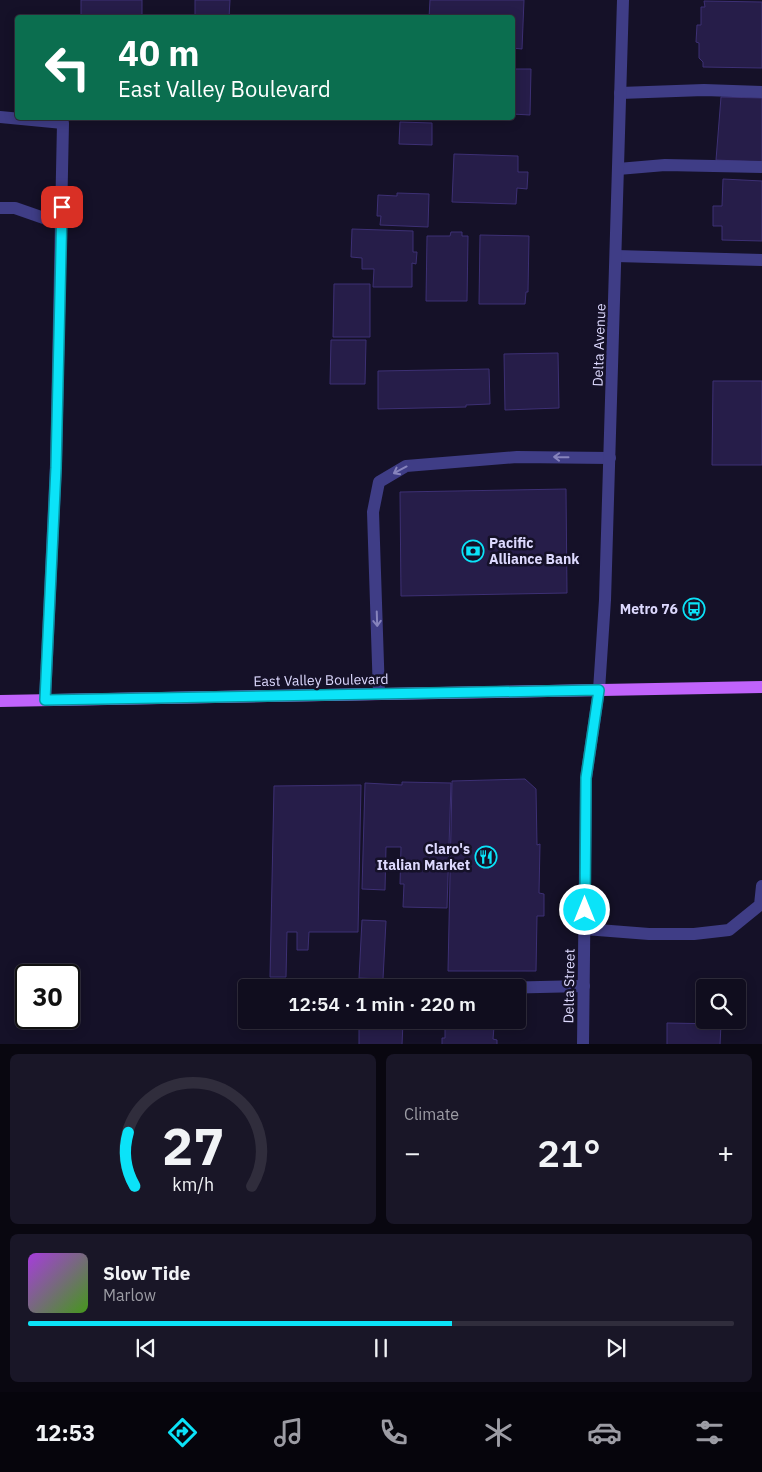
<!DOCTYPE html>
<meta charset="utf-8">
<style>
:root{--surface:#100d1e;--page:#191627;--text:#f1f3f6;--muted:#9c9ca4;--line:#302d3c;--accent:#0be3f8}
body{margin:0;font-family:"IBM Plex Sans",sans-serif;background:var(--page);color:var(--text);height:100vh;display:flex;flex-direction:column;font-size:19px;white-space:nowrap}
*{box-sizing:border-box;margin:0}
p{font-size:16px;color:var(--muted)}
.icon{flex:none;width:28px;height:28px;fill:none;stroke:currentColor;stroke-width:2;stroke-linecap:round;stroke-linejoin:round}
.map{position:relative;height:1044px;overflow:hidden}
.sheet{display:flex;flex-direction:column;gap:10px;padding:10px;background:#090710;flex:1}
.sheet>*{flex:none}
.hud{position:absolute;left:15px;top:15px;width:500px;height:105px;border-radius:5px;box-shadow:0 2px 12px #0003,0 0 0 1px var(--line);background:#0b6e4f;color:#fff;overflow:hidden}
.controls{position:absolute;left:696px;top:979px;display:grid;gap:10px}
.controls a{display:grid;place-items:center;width:50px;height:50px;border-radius:5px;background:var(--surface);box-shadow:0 2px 12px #0003,0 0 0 1px var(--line);font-size:25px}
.speed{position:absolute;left:15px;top:964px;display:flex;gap:10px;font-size:25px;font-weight:700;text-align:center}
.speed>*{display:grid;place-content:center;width:65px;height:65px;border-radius:50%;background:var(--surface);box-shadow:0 2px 12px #0003,0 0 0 1px var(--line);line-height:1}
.speed .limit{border:2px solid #111;border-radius:8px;background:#fff;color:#111}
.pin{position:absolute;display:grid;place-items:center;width:42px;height:42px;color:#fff;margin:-21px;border-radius:10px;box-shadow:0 2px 8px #0006}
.me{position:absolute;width:55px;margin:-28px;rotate:0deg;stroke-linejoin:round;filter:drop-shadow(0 0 4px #0008)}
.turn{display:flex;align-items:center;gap:18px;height:105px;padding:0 20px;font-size:22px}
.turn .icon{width:65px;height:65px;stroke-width:2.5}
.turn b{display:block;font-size:35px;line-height:42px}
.big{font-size:38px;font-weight:600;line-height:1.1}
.sheet .widget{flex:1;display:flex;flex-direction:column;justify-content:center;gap:8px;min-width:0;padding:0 18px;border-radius:8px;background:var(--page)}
.sheet .dial{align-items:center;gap:0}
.dial svg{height:130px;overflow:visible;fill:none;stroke:var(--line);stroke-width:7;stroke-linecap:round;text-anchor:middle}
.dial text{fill:var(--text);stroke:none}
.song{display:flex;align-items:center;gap:15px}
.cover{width:60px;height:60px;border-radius:8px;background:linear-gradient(135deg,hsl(280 70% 55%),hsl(100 70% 35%))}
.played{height:5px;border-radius:2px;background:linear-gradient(90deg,var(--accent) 60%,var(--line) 60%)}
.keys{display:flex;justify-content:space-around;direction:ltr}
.heat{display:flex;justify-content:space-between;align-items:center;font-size:28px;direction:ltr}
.sheet .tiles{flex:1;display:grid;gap:10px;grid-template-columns:1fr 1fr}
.widget:last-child{grid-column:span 2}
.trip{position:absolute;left:238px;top:979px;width:288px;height:50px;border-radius:5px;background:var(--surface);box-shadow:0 2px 12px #0003,0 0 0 1px var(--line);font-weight:600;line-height:50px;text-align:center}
.tab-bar{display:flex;height:80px;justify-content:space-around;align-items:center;background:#06050c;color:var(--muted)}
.tab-bar .icon{width:35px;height:35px}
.tab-bar .active{color:var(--accent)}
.tab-bar b{font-size:22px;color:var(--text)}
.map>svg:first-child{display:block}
</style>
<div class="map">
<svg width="762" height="1045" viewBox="0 0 762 1045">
<rect width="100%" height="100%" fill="#151128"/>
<!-- building -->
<g fill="#261d49" stroke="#3d3074">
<rect x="81" y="0" width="61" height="18"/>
<polygon points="195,0 230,0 229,18 195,18"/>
<polygon points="430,0 524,0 522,49 512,48 512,18 429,18"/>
<polygon points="704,1 762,2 762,68 703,67 703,62 699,58 699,43 696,42 697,25 701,25 701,7 705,7"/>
<polygon points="512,69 531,69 530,115 512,114"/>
<polygon points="721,97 762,98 762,162 716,160"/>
<polygon points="400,122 432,123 432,145 399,144"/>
<polygon points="454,154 518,156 518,172 528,172 527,189 517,188 516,204 452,202"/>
<polygon points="723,179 762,181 762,241 722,240 722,226 713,226 713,206 722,206"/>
<polygon points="397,193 429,194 428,227 380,225 381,216 377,216 378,195 397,196"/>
<polygon points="352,229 413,231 413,252 417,252 416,264 412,263 412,287 373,287 374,269 362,269 362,258 351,257"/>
<polygon points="451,232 462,232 462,236 468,236 467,301 426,301 427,236 450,236"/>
<polygon points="480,235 529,236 528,292 526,292 525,304 479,304"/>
<polygon points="334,284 370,284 370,337 333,337"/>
<polygon points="331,340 366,340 365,384 330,384"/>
<polygon points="558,353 559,408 505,410 504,354"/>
<polygon points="489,369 490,404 466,405 466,407 378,409 378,371"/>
<polygon points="713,381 762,381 762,465 712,465"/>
<polygon points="566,489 567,593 401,596 400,492"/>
<polygon points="525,779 536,789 537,845 540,844 539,893 544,894 544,916 537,916 536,971 448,971 452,781"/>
<polygon points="402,782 451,783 447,908 403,907 404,884 400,884 401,847 386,847 385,890 362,889 365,783 402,785"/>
<polygon points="361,785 358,932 309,932 308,950 297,950 297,932 287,932 286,977 270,977 274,786"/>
<polygon points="362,920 386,921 383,979 359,978"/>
<polygon points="359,1021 403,1022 402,1045 359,1045"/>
<polygon points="445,1023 482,1024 482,1027 494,1027 493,1039 497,1040 497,1045 442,1045 442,1038 445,1038"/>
<polygon points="667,1023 721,1024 720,1045 667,1045"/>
</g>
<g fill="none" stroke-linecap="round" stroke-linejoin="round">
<!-- lane -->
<g stroke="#3f3d86" stroke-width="12">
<polyline points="620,93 704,90 762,92"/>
<polyline points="0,117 63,123 56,464 45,700"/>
<polyline points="618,169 665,165 762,167"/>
<polyline points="0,208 15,208 61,224"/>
<polyline points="616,256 762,260"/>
<polyline points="379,694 373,512 379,482 406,466 517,457 610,458"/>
<polyline points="585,929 649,934 694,934 729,930 760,905 762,886"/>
<polyline points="495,988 584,986"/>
</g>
<!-- street -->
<polyline stroke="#3f3d86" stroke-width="12" points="583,1045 586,778 599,690 605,600 623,0"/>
<!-- primary -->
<polyline stroke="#c063fb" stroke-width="12" points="0,701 762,687"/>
</g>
<!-- one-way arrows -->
<defs><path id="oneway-shaft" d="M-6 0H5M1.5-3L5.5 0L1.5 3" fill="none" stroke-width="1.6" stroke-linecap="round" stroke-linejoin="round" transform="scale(1.25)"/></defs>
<g stroke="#8683bc">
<use href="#oneway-shaft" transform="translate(561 457) rotate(-179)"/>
<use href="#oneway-shaft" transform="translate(400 470) rotate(152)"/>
<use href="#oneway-shaft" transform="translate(377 619) rotate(88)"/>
</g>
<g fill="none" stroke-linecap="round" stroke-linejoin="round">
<!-- route casing -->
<g stroke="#0794a1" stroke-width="12">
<polyline id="route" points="62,207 56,468 45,700 599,690 586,778 585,910"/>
</g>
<!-- route -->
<use href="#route" stroke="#0be3f8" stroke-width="9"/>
</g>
<!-- icons -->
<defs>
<g id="bank-ring" transform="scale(1.125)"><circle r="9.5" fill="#151128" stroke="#0be3f8" stroke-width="1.5"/><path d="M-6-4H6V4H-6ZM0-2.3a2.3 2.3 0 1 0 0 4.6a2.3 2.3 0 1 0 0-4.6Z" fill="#0be3f8"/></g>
<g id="bus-ring" transform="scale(1.125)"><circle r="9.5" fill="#151128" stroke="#0be3f8" stroke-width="1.5"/><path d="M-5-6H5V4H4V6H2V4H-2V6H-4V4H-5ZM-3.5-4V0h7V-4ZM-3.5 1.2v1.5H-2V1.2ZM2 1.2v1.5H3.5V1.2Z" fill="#0be3f8"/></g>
<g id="restaurant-ring" transform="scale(1.125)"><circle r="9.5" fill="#151128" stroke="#0be3f8" stroke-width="1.5"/><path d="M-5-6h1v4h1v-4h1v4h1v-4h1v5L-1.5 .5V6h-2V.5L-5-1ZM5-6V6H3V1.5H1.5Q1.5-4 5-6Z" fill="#0be3f8"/></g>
</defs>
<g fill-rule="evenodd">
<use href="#bank-ring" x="473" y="551"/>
<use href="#bus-ring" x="694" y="609"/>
<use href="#restaurant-ring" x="486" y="857"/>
</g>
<g text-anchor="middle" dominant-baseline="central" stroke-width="5" stroke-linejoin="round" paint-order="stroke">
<!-- street labels -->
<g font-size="14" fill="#ddd9fe" stroke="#151128">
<text transform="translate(599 345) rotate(-88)">Delta Avenue</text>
<text transform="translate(321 680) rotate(-1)">East Valley Boulevard</text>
<text transform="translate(569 986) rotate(-89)">Delta Street</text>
</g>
<!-- poi labels -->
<g font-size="14" font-weight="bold" fill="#ddd9fe" stroke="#151128" text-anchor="end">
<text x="489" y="543" text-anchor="start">Pacific<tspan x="489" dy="16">Alliance Bank</tspan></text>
<text x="678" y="609">Metro 76</text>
<text x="470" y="849">Claro's<tspan x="470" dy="16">Italian Market</tspan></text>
</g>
</g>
</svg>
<div class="controls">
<a><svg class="icon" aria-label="search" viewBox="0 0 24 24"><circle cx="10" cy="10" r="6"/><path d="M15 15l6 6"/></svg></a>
</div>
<div class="speed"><div class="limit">30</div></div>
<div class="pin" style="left:62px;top:207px;background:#d93025"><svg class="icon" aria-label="arrive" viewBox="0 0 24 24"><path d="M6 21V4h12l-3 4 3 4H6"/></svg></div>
<svg class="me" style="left:585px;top:910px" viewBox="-20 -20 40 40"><circle r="17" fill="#0be3f8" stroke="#fff" stroke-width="3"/><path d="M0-11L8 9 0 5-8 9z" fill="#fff"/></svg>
<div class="trip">12:54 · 1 min · 220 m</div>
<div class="hud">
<div class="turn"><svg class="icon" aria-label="left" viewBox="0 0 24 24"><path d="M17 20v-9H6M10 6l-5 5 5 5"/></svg><div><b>40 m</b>East Valley Boulevard</div></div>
</div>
</div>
<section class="sheet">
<div class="tiles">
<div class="widget dial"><svg viewBox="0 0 100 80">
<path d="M14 69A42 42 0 1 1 86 69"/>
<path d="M14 69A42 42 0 0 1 10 36" stroke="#0be3f8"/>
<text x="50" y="56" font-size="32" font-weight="700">27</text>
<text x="50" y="72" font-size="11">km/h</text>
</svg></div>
<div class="widget"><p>Climate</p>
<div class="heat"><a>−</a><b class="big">21°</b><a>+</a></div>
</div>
<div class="widget">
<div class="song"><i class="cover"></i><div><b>Slow Tide</b><p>Marlow</p></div></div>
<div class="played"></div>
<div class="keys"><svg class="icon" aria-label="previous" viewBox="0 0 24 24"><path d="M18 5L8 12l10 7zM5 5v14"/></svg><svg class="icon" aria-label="pause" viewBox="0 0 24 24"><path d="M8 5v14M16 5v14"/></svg><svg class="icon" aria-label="next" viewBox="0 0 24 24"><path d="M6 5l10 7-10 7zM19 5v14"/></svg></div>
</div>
</div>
</section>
<nav class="tab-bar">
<b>12:53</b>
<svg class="icon active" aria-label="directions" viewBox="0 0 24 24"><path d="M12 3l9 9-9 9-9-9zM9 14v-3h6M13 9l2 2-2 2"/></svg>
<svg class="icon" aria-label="music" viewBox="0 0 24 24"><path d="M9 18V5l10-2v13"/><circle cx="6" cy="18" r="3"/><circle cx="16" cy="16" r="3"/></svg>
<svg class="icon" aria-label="phone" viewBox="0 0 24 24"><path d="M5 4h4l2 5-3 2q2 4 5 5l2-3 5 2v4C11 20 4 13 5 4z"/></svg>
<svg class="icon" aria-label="climate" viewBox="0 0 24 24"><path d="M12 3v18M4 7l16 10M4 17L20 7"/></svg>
<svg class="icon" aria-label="car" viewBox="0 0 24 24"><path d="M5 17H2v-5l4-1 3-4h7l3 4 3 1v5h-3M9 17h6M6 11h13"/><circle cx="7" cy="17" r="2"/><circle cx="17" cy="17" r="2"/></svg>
<svg class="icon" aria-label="filters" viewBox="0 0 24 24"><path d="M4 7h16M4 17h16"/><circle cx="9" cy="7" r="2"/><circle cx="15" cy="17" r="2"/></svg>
</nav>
